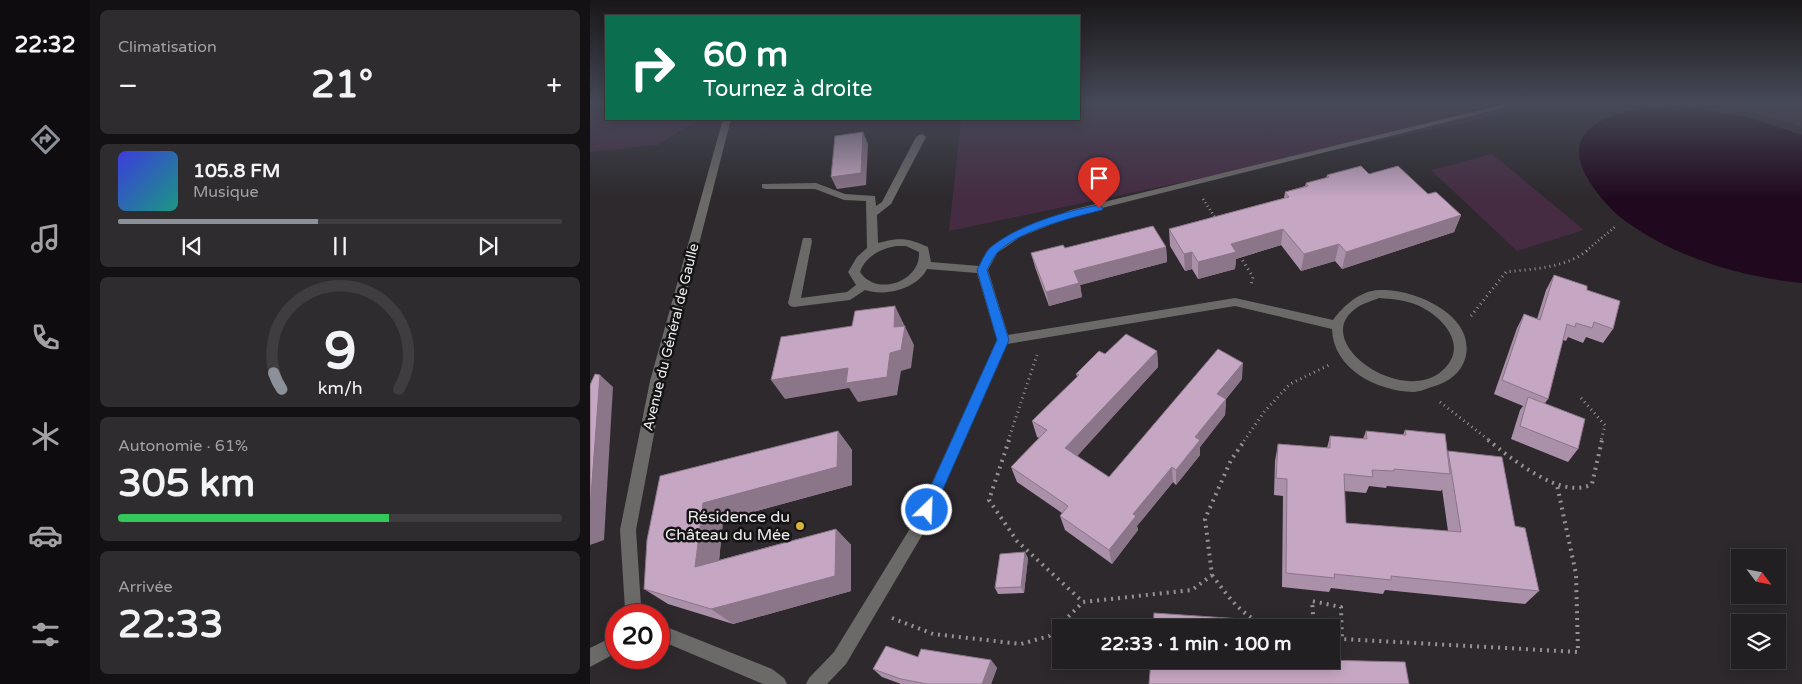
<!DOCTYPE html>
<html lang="fr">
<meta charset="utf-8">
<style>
:root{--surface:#221f22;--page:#2e2c2f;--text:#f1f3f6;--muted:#a2a2a5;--line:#3f3d40;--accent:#8c9099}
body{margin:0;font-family:"Varela Round",sans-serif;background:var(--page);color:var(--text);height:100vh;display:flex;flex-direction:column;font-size:19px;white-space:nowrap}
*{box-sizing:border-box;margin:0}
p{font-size:16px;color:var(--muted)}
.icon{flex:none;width:28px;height:28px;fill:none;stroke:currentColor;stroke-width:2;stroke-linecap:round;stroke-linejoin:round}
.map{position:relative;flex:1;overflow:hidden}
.sheet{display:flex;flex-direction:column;gap:10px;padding:10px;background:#131113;width:500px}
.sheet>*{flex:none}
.top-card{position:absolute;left:15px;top:15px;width:475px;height:105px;border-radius:0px;box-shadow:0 2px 12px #0003,0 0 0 1px var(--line);background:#0b6e4f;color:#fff;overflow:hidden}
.needle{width:32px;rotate:122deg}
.tools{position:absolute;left:1141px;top:549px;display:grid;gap:10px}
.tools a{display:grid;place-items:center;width:55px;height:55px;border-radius:0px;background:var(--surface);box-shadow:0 2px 12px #0003,0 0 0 1px var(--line);font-size:25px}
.speed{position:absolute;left:15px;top:604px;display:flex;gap:10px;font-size:25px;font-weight:700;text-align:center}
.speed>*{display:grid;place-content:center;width:65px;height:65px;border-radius:50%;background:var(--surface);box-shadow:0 2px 12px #0003,0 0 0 1px var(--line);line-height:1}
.speed .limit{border:8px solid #d22;background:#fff;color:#111}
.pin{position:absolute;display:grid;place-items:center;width:42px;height:42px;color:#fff;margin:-51px -21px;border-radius:50% 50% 50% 0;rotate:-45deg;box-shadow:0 0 5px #0007}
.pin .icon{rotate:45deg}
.me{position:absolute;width:55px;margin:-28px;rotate:24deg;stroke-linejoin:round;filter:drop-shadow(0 0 4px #0008)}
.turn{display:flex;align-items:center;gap:18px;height:105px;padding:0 15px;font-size:22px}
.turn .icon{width:65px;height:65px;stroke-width:2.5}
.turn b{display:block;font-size:35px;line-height:42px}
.big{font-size:38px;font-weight:700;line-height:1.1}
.sheet .widget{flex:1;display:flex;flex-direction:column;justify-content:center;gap:8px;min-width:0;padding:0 18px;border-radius:8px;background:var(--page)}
.sheet .dial{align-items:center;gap:0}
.dial svg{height:130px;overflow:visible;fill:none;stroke:var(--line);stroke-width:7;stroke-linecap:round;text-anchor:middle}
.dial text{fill:var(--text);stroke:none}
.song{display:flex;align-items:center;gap:15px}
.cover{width:60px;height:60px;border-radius:8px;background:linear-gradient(135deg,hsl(240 70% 55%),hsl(170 70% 35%))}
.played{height:5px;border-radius:2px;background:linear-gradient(90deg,var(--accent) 45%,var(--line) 45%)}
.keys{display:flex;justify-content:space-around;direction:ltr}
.heat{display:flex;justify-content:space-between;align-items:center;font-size:28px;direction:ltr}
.charge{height:8px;border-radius:4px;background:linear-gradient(90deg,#34c759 61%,var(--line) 0)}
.trip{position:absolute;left:462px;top:619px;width:288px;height:50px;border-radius:0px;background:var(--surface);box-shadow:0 2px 12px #0003,0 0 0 1px var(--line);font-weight:700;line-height:50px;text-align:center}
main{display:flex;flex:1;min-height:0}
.tab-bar{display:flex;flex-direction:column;width:90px;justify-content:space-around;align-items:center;background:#0e0c0e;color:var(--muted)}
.tab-bar .icon{width:35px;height:35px}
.tab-bar .on{color:var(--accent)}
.tab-bar b{font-size:22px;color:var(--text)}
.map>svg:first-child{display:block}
</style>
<main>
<nav class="tab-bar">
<b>22:32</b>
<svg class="icon on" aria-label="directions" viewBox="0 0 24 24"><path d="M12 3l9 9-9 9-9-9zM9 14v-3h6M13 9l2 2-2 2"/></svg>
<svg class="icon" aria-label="music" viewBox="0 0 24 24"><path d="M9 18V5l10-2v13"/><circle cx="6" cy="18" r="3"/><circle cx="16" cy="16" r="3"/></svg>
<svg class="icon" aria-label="phone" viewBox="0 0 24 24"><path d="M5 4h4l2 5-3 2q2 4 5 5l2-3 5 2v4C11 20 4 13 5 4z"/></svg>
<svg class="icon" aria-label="climate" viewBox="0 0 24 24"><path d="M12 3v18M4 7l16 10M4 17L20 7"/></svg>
<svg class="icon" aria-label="car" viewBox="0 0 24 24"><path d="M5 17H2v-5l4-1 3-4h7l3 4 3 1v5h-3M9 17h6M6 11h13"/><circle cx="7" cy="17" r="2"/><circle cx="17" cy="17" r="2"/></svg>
<svg class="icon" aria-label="filters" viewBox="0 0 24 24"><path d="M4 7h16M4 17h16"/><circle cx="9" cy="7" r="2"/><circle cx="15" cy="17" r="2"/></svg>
</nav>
<section class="sheet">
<div class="widget"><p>Climatisation</p>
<div class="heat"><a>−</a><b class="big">21°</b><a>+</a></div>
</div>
<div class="widget">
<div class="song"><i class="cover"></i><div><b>105.8 FM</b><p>Musique</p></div></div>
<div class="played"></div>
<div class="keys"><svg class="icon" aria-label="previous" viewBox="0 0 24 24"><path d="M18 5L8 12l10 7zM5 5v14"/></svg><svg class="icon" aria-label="pause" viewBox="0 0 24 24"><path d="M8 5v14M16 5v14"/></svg><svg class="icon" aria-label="next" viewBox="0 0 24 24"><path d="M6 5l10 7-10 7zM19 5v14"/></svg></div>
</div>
<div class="widget dial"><svg viewBox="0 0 100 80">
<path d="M14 69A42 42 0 1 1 86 69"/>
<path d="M14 69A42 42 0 0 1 9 59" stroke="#8c9099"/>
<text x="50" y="56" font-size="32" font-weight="700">9</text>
<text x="50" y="72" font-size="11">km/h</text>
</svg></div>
<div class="widget"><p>Autonomie · 61%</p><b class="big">305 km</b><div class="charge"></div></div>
<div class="widget"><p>Arrivée</p><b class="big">22:33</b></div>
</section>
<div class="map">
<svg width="1212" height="684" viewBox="0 0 1212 684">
<rect width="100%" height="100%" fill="#2d292d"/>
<!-- green -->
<g fill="#452c43">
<polygon points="0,102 16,102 16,119 110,119 67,145 0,152"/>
<polygon points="489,102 973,102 359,231 371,119 489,119"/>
<polygon points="1074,102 1212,102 1212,127 1140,106"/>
<polygon points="902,154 994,230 927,251 841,170"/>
</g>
<!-- water -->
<path fill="#20091e" d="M1089 106 1158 117 1212 135V283C1153 277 1090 259 1041 225 1024 214 1010 198 999 181 960 118 1046 106 1089 106Z"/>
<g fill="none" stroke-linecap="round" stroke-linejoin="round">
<!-- path-far2 -->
<g stroke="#959295" stroke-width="2.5" stroke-dasharray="1 3" stroke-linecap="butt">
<polyline points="613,199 626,219"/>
<polyline points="996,251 1026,226"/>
</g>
<!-- path-far1 -->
<g stroke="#959295" stroke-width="3" stroke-dasharray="1 4" stroke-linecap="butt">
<polyline points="650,256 663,277 661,285"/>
<path d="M881 316 916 272C943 269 976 268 998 250"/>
<polyline points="991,398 1015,425 1011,441"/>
<polyline points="850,402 900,441"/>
<polyline points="418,441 447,355"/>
<polyline points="654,441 674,412 700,384 739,365"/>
</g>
<!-- path -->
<g stroke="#959295" stroke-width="4" stroke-dasharray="2 5" stroke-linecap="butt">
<polyline points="419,440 399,500 427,541 493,602"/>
<path d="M898 440C921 458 972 501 1002 484L1012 440"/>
<path d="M622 575C640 599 655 621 686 628"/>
<polyline points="302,618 343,634 431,644 459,636 493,602 602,590 622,575 615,519 641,460 655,440"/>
<polyline points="724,628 722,601 751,607 752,639 988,652 986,574 967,485"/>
</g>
<!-- minor -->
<g fill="#6b6a68" fill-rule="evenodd">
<path d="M923 102H937L488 214 430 237 407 253 398 270 418 335 645 298 743 320C754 305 770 291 789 290 823 288 888 315 875 359 871 373 858 382 845 386 838 388 830 392 823 392 787 391 743 369 742 329L645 306 417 344 334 532 256 664 237 684H216L219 678 244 652 324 522 407 340 387 273 337 269C327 289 295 297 275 290L260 300 204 307 200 306 198 303 213 238H221L222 241 211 298 257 292 266 285 258 272 267 257 277 248 276 201 254 200 225 189H176L172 188V184L226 183 255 194 285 196 286 206 292 202 326 137 331 134 334 135 336 137 301 204 287 215 288 243C310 237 318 238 338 247L341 262 389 266 399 248 422 233 481 210ZM306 246H316L329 252C331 282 286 297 270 272 276 256 290 249 306 246ZM789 298C802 299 815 300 827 305 855 317 882 350 848 374 805 402 722 341 765 309 771 304 782 301 789 298Z"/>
<polygon points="133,119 141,119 74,381 46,530 51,606 55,615 37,615 35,609 30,530 60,381"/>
<polygon points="69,624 182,669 194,678 197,684 173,684 69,640"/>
<polygon points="26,635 26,653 0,667 0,648"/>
</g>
</g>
<!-- wall -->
<g fill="#aa90a8" fill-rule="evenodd">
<polygon points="779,174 838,194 871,215 864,232 752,269 745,261 711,271 691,245 646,259 645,269 608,279 602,269 595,271 580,246 579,229 694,198 695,192 715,186 716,183 736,178 737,175"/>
<polygon points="576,247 577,262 490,285 492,297 459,306 445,267 441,253 475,248"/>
<polygon points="964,275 997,290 1023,329 1013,343 996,337 993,343 978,337 976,341 973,340 958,399 955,403 988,449 978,462 921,439 930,410 933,406 904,394 927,328 934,314 947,319 956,290"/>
<polygon points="567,351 568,367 487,456 519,477 652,379 636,399 635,415 610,447 610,455 586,485 583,482 547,526 548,530 522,564 475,530 470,516 472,513 427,482 421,467 449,438 447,437 442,421 487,377 486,374 515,354"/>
<path d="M815 430 858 452 925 526 949 591 935 604 795 590 793 594 741 588 739 592 692 587 693 496 684 495 685 461 688 444 737 448 740 436 773 439 776 431 813 435ZM779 486 796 488 797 486 851 491 852 489 858 531 756 523 754 491 776 493Z"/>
<polygon points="248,431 262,450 262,485 133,520 129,560 246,529 261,545 261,591 143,624 78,604 54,589 70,476"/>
<polygon points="438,558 434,593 408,594 405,588"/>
<polygon points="328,657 401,660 407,668 401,684 311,684 292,677 283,669"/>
</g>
<!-- shaded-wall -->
<g fill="#8b7588">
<polygon points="273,132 278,144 276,185 247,189 241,177"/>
<polygon points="871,215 864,232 752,269 756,252"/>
<polygon points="693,229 691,245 646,259 645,269 608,279 608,262 641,244"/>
<polygon points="749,244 745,261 711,271 714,254"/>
<polygon points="576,247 577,262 490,285 492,297 459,306 456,292 484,271"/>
<polygon points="602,252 602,269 595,271 594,254"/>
<polygon points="305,306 324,345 321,368 311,371 307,395 268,402 259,388 195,399 181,380"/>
<polygon points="567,351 568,367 480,464 475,448"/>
<polygon points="653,363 652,379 627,410 627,394"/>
<polygon points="10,375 23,387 14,540 0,545 0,509"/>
<polygon points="636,399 635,415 610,447 610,455 586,485 586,470 605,437"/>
<polygon points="248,431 262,450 262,485 133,520 127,582 105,567 113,503"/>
<polygon points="582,467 583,482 547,526 548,530 522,564 519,550 543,514"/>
<polygon points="246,529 261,545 261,591 143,624 121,609"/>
<polygon points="435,552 438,558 434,593 431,587"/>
<polygon points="401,660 407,668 401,684 392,684"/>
</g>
<!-- building -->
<g fill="#c6a7c3" stroke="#8b7588">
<polygon points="273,132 271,173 241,177 245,136"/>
<polygon points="771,166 779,174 808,166 838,194 846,192 871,215 756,252 749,244 714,254 693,229 641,244 646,252 608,262 602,252 594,254 579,229 699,197 695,192 718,186 716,183 739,177 737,175"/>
<polygon points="563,226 576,247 484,271 489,283 456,292 441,253 473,245 475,248"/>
<polygon points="964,275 997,286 997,290 1030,301 1023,329 1004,322 1002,328 986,323 985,327 977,324 958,399 912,380 934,314 950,320"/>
<polygon points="305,306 304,327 315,326 311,350 300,353 297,377 256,383 258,368 181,380 191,337 262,326 265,311"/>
<polygon points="536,334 567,351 475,448 519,477 628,349 653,363 627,394 636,399 605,437 610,440 586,470 582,467 543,514 546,516 519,550 470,516 478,506 421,467 457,430 442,421 489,375 486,374 509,351 515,354"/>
<polygon points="5,374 10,375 0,509 0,385"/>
<polygon points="938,397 995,419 988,449 930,426"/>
<polygon points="815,430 855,434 860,474 804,469 804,471 782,470 783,477 754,474 756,523 871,532 858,451 912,457 925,526 935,528 949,591 801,576 801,580 744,574 745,578 696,573 697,479 686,478 688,444 740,448 740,436 777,439 776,431 816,435"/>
<polygon points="248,431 247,467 113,503 105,567 246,529 245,576 121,609 54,589 57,540 70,476"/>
<polygon points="435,552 431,587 405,588 410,554"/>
<polygon points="564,613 666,620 666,628 563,628"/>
<polygon points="296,646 328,657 331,649 401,660 392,684 337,684 311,679 283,669"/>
<polygon points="561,660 733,660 815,662 819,684 559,684"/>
</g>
<!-- sky -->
<linearGradient id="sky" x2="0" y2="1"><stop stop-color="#191719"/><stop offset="0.52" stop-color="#464957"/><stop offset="1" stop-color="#464957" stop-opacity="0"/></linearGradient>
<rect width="1212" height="198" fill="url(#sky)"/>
<!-- route -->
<path fill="#1a73e8" stroke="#114b97" d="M509 205 513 208 512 210C484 217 427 231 407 253 403 257 400 265 397 270L419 340 342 514 337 516 332 514 330 510 407 340 387 270C391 263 395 252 401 247 428 225 475 211 509 205Z"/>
<!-- markers -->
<circle fill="#d8b434" stroke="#141314" stroke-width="2" cx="210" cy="526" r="5"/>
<g text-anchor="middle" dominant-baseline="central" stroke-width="5" stroke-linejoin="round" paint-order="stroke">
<!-- street labels -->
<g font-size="14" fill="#efecee" stroke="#141314">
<text transform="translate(81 337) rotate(-76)">Avenue du Général de Gaulle</text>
</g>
<!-- near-poi labels -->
<g font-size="16" fill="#efecee" stroke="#141314" text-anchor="end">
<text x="200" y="517">Résidence du<tspan x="200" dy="18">Château du Mée</tspan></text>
</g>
</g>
</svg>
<div class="tools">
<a><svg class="needle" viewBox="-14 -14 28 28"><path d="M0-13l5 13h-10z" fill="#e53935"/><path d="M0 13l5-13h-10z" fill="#a2a2a5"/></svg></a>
<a><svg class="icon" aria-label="layers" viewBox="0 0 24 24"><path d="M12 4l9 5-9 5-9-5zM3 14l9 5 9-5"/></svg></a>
</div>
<div class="speed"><div class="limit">20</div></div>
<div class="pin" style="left:509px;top:208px;background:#d93025"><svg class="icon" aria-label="arrive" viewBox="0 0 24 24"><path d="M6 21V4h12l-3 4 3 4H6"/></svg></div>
<svg class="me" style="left:337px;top:510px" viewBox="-20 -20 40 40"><circle r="17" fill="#1a73e8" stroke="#fff" stroke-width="3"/><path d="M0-11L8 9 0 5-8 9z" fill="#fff"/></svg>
<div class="trip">22:33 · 1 min · 100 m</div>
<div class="top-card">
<div class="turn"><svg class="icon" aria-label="right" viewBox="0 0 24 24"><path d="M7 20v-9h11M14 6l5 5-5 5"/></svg><div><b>60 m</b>Tournez à droite</div></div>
</div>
</div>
</main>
